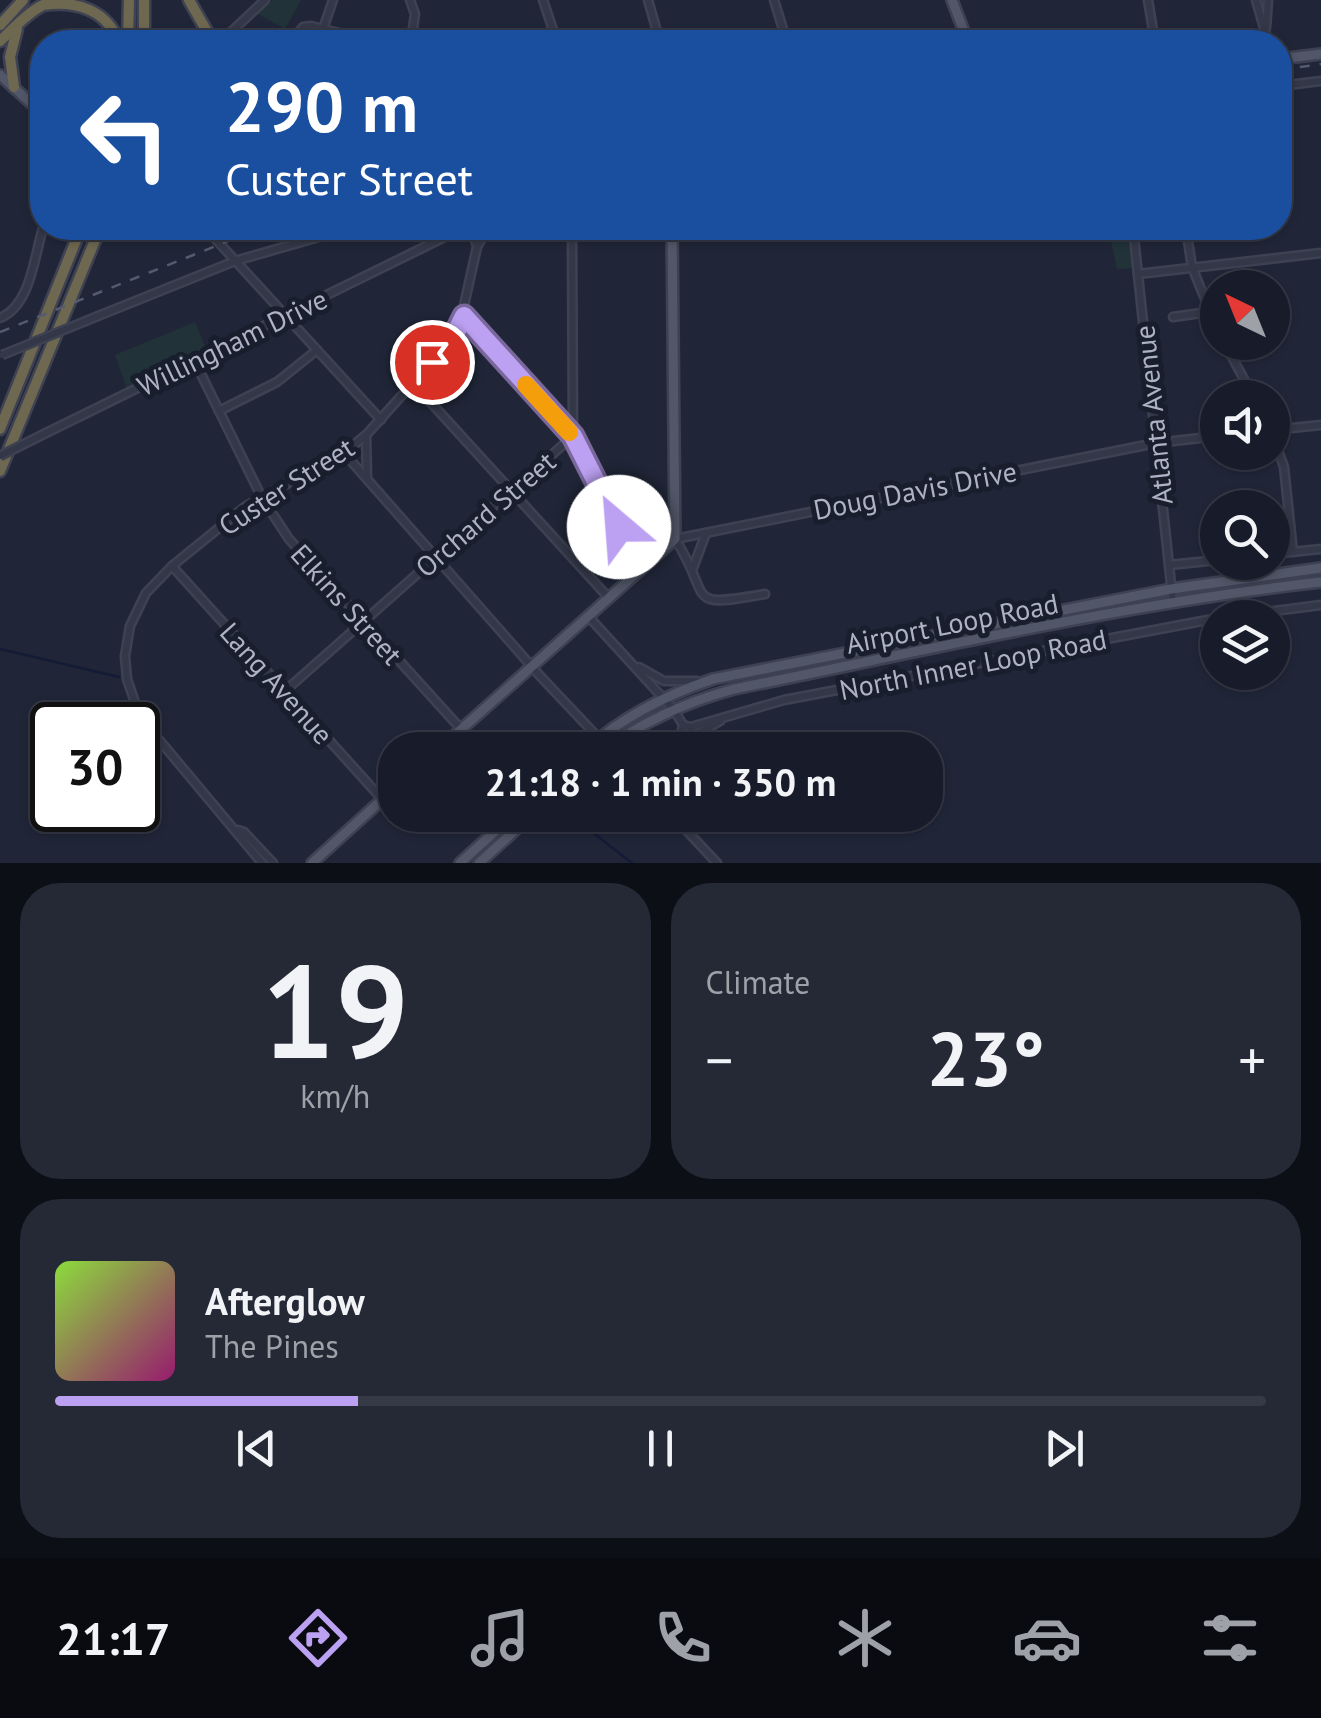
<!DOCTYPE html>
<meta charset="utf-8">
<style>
:root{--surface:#181c2a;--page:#252936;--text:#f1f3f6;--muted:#9fa1a8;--line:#363a47;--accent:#bca0f2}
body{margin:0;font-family:"PT Sans",sans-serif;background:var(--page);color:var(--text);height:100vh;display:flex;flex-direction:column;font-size:38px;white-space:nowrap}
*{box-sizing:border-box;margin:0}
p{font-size:32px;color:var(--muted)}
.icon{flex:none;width:55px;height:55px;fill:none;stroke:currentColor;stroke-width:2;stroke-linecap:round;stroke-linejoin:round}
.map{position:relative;height:863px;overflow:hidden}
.details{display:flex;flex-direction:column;gap:20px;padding:20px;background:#0d0f17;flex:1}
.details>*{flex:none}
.hud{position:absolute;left:30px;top:30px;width:1262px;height:210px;border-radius:40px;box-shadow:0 2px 8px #0004,0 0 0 2px var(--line);background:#1a4fa0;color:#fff;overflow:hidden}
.needle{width:65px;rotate:317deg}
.fabs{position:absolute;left:1200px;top:270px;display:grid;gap:20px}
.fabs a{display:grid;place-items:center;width:90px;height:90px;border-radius:50%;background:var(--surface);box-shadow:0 2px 8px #0004,0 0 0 2px var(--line);font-size:50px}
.speed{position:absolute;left:30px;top:702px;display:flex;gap:20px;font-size:50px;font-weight:700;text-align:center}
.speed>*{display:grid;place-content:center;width:130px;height:130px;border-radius:50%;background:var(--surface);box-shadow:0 2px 8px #0004,0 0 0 2px var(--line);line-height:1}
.speed .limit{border:5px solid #111;border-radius:15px;background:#fff;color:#111}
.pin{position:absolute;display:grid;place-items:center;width:85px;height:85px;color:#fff;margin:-42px;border:5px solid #fff;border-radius:50%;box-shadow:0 2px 10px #0007}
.me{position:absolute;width:110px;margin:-55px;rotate:333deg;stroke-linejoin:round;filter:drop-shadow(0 0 8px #0008)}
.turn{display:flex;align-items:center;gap:35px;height:210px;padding:0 30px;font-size:45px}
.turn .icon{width:130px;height:130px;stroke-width:2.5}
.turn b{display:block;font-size:70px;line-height:85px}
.big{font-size:75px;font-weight:800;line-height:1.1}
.details .widget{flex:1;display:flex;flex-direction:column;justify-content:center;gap:15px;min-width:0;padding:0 35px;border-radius:40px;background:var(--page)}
.details .dial{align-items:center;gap:0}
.dial b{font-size:130px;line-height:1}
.song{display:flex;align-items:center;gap:30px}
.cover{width:120px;height:120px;border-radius:15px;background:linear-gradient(135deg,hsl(90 70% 55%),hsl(320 70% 35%))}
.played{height:10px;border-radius:5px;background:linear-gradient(90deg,var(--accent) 25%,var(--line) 25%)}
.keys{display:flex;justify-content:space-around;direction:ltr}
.heat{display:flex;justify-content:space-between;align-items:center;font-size:55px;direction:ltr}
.details .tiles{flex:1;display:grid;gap:20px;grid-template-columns:1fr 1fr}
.widget:last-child{grid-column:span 2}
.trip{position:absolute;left:378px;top:732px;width:565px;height:100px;border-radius:40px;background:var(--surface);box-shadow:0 2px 8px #0004,0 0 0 2px var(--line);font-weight:800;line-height:100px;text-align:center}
.tab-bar{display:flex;height:160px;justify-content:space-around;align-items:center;background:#0a0b11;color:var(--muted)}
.tab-bar .icon{width:70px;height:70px}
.tab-bar .on{color:var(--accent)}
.tab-bar b{font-size:45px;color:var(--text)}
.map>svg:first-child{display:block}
</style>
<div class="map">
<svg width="1321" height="863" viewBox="0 0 1321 863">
<rect width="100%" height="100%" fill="#202638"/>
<!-- green -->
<g fill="#223239">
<polygon points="273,0 301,0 285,29 258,14"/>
<polygon points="1108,228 1127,228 1132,268 1117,269"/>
<polygon points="195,322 207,351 127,389 115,355"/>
</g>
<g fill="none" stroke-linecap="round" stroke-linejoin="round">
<!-- stream -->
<g stroke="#141b35" stroke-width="2.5">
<polyline points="0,649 119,677"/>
<polyline points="570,815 632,863"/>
</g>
<!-- minor casing -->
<g stroke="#3d4152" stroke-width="11">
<g id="minor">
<polyline points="410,0 415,14 411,42"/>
<polyline points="543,0 557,42"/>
<polyline points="648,0 660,42"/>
<polyline points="774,0 787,42"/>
<polyline points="1148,0 1155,42"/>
<polyline points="1256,0 1268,42"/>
<polyline points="1266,28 1268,0"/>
<polyline points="323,29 333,0"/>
<polyline points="245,42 231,32 265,0"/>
<polyline points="291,42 303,27 311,26 371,41 411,42"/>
<polyline points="1280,86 1321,81"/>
<polyline points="471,228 477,246"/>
<polyline points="1133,228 1173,603"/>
<polyline points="1186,228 1192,267 1218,331"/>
<polyline points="210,233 381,420"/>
<polyline points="1138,274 1321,253"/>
<polyline points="98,316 235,261 350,228"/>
<polyline points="463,316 573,436 586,457 613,519 648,562"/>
<polyline points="1173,317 1208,312"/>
<path d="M0 318C31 305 34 257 43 228"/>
<polyline points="1224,342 1254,398"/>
<polyline points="194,360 262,498 289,539 461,729"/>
<polyline points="413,383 608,597"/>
<polyline points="219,411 277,382 317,350"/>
<polyline points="1272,430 1321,425"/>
<polyline points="46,433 463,228"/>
<polyline points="1272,433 1284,467 1293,552"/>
<polyline points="366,436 367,478"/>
<polyline points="344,453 541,677 610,750"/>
<polyline points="1272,554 1321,549"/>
<polyline points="1169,565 1218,560"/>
<polyline points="172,566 382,799"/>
<polyline points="693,568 706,533"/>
<path d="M765 594C681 609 714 599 675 539L1156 443 1218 436"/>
<polyline points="588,616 674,710 683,725"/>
<polyline points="1218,618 1321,605"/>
<polyline points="639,667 664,681 697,681"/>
<polyline points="285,691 573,436 572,228"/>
<polyline points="683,725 691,727 784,700 1218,618"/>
<polyline points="662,750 680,738 683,725"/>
<polyline points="670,750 720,721"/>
<polyline points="672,815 717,863"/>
<polyline points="238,830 244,832 273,863"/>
<polyline points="262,863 140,717 127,679 125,656 130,626 146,593 172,566 246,506 344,453 367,434 413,383 459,328 477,247 488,228"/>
</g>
</g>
<!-- major casing -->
<g stroke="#3d4152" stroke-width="14">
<g id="major">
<polyline points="952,0 968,42"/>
<polyline points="1280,59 1321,54"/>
<polyline points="0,75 42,113"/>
<polyline points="205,228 210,233 223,228"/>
<polyline points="438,750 675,539 672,228"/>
<path d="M586 750C623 716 666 695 713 679L1171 589 1321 568"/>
<path d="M605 750C643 721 687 702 734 689 928 650 1123 604 1321 582"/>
<polyline points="312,863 395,788"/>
<polyline points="460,863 513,815"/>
<polyline points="479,863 532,815"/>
</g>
</g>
<!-- highway casing -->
<g stroke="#3e4253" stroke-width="15">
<g id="highway">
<polyline points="189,0 213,42"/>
<polyline points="0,25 23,0"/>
<path d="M0 41C13 29 27 13 43 5 78 0 107 11 119 42"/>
<polyline points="128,42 129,0"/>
<polyline points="144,42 144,0"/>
<polyline points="14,87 10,57 17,29"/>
<polyline points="0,429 81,228"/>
<polyline points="0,471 100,228"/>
</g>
</g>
<!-- minor -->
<use href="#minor" stroke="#333848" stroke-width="6"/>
<!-- major -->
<use href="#major" stroke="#515768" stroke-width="9"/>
<!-- highway -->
<use href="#highway" stroke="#6e6850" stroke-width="10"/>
<!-- rail -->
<g stroke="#555b6f" stroke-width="2.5" stroke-dasharray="10 10" stroke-linecap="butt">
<polyline points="1280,70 1321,64"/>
<polyline points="0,332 261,228"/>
</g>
<!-- minor-bridge casing -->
<g stroke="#3d4152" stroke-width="11" stroke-linecap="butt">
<g id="minor-bridge">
<polyline points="2,355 98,316"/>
<polyline points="0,456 46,433"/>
</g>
</g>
<!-- minor-bridge -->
<use href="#minor-bridge" stroke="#333848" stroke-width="6"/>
</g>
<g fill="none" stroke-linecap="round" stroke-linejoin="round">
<!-- route casing -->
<g stroke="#7a689d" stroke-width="25">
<polyline id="route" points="432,362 452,340 464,316 573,436 619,527"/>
</g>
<!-- route -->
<use href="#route" stroke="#bca0f2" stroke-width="18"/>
<!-- slow -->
<polyline stroke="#f59e0b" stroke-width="18" points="526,385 569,432"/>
</g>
<g text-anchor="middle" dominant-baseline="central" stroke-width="10" stroke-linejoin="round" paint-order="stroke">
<!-- street labels -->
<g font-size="28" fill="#aeb2c5" stroke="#191e2d">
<text transform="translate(232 342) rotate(-26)">Willingham Drive</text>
<text transform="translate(1153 415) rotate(-96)">Atlanta Avenue</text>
<text transform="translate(286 486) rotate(-33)">Custer Street</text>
<text transform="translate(915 490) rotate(-11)">Doug Davis Drive</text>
<text transform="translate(485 514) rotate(-41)">Orchard Street</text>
<text transform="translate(347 604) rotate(48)">Elkins Street</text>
<text transform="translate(952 623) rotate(-11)">Airport Loop Road</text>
<text transform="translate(973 664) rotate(-11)">North Inner Loop Road</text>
<text transform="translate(277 683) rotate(48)">Lang Avenue</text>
</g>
</g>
</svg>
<div class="fabs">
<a><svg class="needle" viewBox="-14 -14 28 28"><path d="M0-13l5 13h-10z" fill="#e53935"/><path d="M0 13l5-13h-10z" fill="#9fa1a8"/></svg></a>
<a><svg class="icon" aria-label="sound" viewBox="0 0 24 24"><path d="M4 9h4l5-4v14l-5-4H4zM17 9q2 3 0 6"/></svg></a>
<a><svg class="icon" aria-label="search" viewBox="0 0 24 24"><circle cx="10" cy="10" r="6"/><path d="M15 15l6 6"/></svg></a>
<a><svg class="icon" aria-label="layers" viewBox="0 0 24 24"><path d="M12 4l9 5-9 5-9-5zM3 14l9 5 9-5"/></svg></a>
</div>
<div class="speed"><div class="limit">30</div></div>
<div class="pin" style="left:432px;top:362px;background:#d93025"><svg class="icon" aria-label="arrive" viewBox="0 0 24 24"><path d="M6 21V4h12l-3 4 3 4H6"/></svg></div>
<svg class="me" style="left:619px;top:527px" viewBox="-20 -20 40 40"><circle r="19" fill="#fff"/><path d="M0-13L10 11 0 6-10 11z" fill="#bca0f2"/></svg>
<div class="trip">21:18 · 1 min · 350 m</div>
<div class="hud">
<div class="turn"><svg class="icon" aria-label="left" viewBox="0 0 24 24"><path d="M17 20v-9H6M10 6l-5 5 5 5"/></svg><div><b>290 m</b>Custer Street</div></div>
</div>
</div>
<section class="details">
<div class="tiles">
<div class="widget dial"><b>19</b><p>km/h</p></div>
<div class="widget"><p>Climate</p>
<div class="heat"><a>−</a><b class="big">23°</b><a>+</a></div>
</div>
<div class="widget">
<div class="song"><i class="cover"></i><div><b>Afterglow</b><p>The Pines</p></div></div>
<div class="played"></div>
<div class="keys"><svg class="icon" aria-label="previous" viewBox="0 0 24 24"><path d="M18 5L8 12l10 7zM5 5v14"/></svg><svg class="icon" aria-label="pause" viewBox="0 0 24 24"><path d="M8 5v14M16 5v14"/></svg><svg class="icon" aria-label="next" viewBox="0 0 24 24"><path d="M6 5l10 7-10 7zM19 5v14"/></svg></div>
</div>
</div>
</section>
<nav class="tab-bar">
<b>21:17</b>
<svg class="icon on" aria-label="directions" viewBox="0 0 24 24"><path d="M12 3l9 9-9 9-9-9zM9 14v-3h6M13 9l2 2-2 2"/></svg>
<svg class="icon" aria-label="music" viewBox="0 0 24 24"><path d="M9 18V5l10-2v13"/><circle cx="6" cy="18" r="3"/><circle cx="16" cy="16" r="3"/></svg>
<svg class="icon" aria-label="phone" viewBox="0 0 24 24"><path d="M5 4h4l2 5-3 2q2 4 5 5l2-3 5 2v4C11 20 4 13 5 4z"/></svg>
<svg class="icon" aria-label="climate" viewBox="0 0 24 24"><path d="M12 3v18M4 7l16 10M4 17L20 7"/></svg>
<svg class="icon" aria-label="car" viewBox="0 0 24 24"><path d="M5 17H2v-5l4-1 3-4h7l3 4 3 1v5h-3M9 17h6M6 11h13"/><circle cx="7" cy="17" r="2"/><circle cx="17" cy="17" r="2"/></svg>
<svg class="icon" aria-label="filters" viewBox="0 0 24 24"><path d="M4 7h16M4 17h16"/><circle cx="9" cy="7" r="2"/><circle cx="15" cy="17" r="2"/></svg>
</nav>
